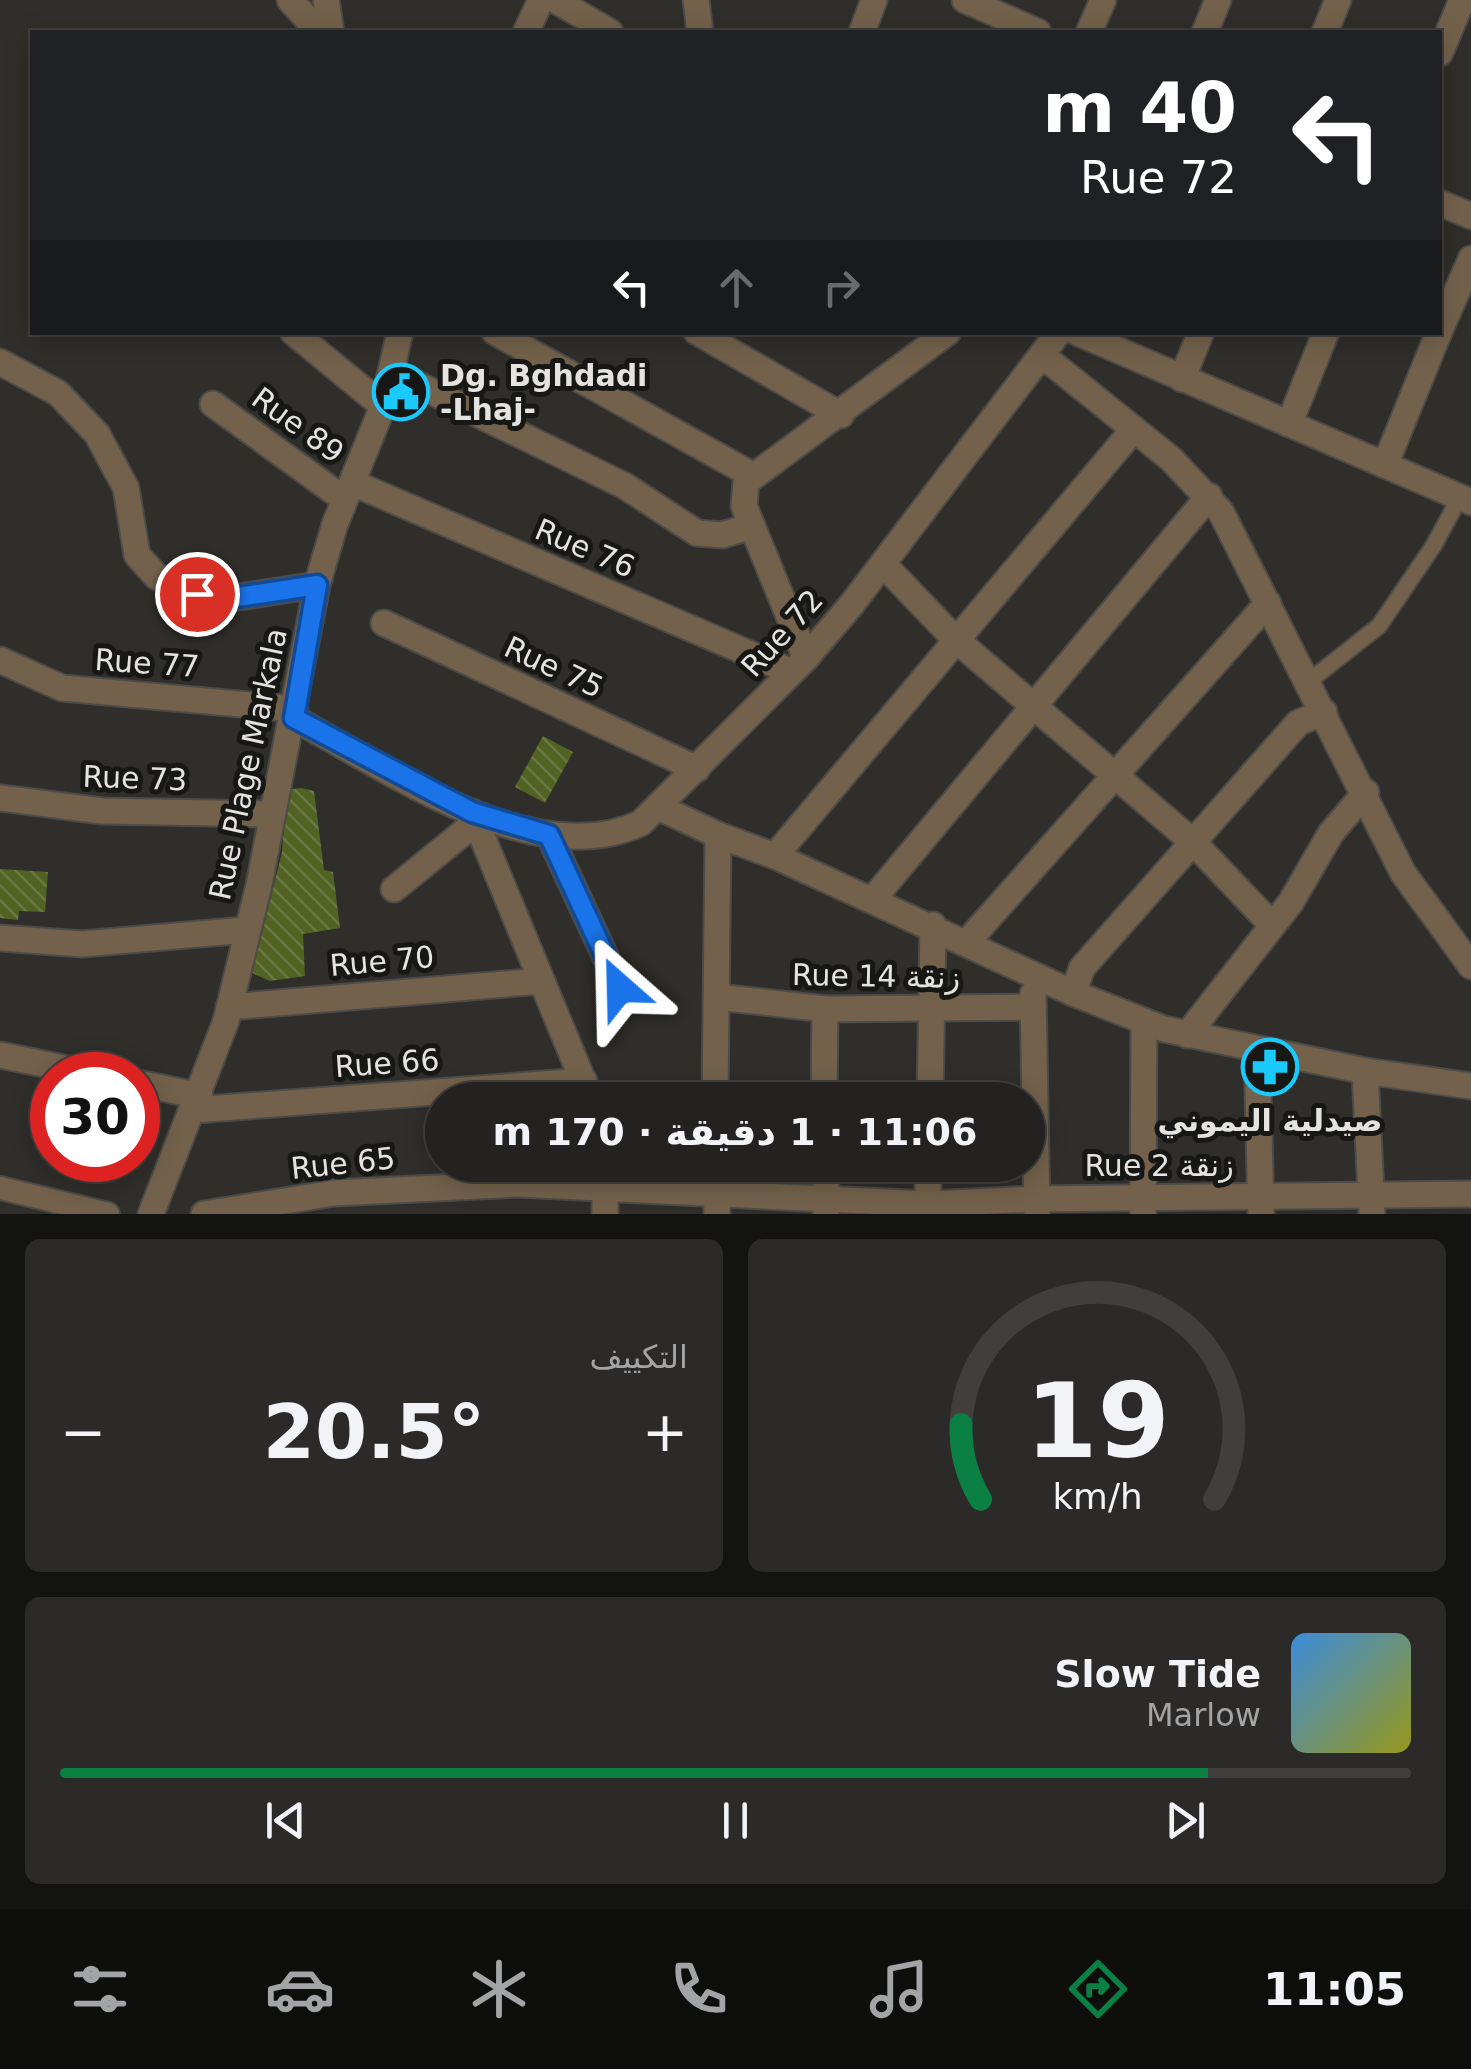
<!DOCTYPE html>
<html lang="ar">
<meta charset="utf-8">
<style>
:root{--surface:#232220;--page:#2b2a29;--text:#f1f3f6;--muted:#a3a4a5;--line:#403f3e;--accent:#0b8043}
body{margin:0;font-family:"DejaVu Sans","Noto Naskh Arabic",sans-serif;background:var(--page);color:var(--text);direction:rtl;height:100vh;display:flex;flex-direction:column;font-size:38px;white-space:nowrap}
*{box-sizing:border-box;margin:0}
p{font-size:32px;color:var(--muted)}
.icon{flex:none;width:55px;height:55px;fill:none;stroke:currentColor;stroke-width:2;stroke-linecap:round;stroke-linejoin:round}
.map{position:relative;height:1214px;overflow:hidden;direction:ltr}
.side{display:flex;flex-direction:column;gap:25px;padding:25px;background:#131312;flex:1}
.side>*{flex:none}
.top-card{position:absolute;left:30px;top:30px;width:1412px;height:305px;border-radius:0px;box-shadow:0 5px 25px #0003,0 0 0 2px var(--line);direction:rtl;background:#202124;color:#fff;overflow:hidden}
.speed{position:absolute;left:30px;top:1052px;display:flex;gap:20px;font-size:50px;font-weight:700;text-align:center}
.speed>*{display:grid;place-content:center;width:130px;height:130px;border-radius:50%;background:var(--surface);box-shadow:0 5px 25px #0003,0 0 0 2px var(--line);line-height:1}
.speed .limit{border:15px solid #d22;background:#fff;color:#111}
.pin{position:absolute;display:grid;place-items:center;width:85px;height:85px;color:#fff;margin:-42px;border:5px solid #fff;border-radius:50%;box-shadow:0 2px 10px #0007}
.me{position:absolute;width:110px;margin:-55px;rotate:335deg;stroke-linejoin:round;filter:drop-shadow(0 0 8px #0008)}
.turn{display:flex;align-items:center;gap:35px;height:210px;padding:0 40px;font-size:45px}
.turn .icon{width:130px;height:130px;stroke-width:2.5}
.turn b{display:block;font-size:70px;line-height:85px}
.lanes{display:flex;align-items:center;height:95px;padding:0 40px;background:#0003;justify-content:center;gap:50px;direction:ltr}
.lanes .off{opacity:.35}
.big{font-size:75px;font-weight:600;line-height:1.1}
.side .widget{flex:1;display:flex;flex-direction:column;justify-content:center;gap:15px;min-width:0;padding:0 35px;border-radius:15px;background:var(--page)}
.side .dial{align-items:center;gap:0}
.dial svg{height:260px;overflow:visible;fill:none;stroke:var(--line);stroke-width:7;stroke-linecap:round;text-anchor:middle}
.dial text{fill:var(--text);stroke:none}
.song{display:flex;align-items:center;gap:30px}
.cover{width:120px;height:120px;border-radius:15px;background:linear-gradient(135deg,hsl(210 70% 55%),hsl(60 70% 35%))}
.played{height:10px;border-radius:5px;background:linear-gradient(90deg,var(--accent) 85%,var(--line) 85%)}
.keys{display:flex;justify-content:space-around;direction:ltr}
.heat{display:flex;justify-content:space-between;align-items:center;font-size:55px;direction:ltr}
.side .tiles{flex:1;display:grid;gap:25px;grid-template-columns:1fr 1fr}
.widget:last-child{grid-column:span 2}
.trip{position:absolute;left:425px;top:1082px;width:620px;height:100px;border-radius:50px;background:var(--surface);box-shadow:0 5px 25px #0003,0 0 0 2px var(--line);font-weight:600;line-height:100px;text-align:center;direction:rtl}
.tabs{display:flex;height:160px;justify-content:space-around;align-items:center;background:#0e0e0d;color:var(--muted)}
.tabs .icon{width:70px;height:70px}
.tabs .current{color:var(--accent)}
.tabs b{font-size:45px;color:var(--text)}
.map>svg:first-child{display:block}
</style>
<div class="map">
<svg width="1471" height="1214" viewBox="0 0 1471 1214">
<defs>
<pattern id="building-back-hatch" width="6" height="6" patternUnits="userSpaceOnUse" patternTransform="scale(2.5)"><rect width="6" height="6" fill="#516223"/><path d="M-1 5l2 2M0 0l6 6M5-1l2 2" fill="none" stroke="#6a7843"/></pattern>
</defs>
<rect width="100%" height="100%" fill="#2f2e2a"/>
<!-- building -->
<g fill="url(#building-back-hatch)">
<polygon points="543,736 573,752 545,803 515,787"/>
<polygon points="301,788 314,791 324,870 333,872 340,928 303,934 305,976 270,981 252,973 282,852 286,790"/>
<polygon points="0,869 48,872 45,912 19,911 18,920 0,918"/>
</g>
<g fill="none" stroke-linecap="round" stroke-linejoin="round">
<!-- service casing -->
<g stroke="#4c4b47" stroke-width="19">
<polyline id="service" points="1308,682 1379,626 1434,545 1460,497"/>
</g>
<!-- pedestrian casing -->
<g stroke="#4c4b47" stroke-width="26">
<polyline id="pedestrian" points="0,1188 108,1214"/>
</g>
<!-- minor casing -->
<g stroke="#4c4b47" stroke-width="29">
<g id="minor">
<polyline points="290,0 319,32"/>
<polyline points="326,0 331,32"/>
<polyline points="555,0 610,32"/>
<polyline points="696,0 700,32"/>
<polyline points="965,0 1038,32"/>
<polyline points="526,32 541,0"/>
<polyline points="862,32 874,0"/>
<polyline points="1089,32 1103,0"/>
<polyline points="1205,32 1218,0"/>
<polyline points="1325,32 1338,0"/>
<polyline points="1440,53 1462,0"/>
<polyline points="1440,203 1471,216"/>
<polyline points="1440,330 1471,259"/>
<polyline points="293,332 383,406"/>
<polyline points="495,332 752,475"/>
<polyline points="697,332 841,415"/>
<polyline points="1076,332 1471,502"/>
<polyline points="1043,356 1171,459 1221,512 1403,873 1471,966"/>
<polyline points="0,362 58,393 97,434 126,488 137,555 157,577 219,600 317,585"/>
<polyline points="394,373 625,486 697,533 722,535 752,526"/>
<polyline points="1182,379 1201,332"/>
<polyline points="213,404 344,499"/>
<polyline points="1289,424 1326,332"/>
<polyline points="1385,465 1439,332"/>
<polyline points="353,483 792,672"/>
<polyline points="883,564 955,639 1193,842 1272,925"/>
<polyline points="384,623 697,769"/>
<polyline points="806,658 744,506 746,482 948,332"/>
<polyline points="0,660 62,688 295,709"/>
<path d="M293 718C386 767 533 874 641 823L806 658 852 604 1059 332"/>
<polyline points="0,798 102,811 269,814"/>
<polyline points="658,807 718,835 715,1100"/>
<polyline points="472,812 591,1100"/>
<polyline points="549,835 620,988 631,997"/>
<polyline points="718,835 775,856 1073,993 1164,1029 1365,1071 1471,1086"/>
<polyline points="775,856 1134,429"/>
<polyline points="394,889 475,823"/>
<polyline points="873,899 1209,496"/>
<polyline points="0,938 82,944 246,930"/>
<polyline points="967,942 1268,603"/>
<polyline points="1073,993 1082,968 1298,723 1324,712"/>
<polyline points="1033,994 1037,1214"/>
<polyline points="718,997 825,1009 1033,1007"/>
<polyline points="229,1007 541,981"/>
<polyline points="1187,1035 1291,902 1331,833 1366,792"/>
<polyline points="1257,1050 1261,1214"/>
<polyline points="0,1055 97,1075"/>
<polyline points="1365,1071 1372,1214"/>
<polyline points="138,1083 200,1096"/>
<polyline points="824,1100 825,1009"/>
<polyline points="930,1100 933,925"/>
<polyline points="194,1110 584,1081"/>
<polyline points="605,1165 605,1214"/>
<polyline points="716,1165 717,1214"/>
<polyline points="826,1165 826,1214"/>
<polyline points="151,1214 226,1021 259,885 317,585 335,524 383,406 400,332"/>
<polyline points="204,1214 334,1193 518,1184 928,1204 1036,1199 1471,1194"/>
<polyline points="928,1214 928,1165"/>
<polyline points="1143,1214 1144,1022"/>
</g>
</g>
<!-- service -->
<use href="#service" stroke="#73614b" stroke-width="15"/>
<!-- pedestrian -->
<use href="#pedestrian" stroke="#73614b" stroke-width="22"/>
<!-- minor -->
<use href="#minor" stroke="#73614b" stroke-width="25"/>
</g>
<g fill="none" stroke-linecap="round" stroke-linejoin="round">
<!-- route casing -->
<g stroke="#114b97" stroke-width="25">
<polyline id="route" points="197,594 218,600 317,585 294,718 472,812 549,835 620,988"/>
</g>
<!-- route -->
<use href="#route" stroke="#1a73e8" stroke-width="18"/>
</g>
<!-- icons -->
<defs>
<g id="civic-ring" transform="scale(2.875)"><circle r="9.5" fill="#171715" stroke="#1acafc" stroke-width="1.5"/><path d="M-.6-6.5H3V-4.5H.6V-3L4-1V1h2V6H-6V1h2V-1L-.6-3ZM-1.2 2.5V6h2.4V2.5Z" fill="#1acafc"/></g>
<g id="pharmacy-ring" transform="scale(2.875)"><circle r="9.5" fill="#171715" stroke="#1acafc" stroke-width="1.5"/><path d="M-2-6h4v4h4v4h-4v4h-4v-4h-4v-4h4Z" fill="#1acafc"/></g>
</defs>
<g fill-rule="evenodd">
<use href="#civic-ring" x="401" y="392"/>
<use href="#pharmacy-ring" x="1270" y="1067"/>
</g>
<g text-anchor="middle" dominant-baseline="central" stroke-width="10" stroke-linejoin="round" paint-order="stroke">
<!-- poi labels -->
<g font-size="30" font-weight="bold" fill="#e4e3e1" stroke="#171715" text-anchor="start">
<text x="440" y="375">Dg. Bghdadi<tspan x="440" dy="34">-Lhaj-</tspan></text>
<text x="1270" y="1120" text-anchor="middle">صيدلية اليموني</text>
</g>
<!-- street labels -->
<g font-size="30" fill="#e4e3e1" stroke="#171715">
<text transform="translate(298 425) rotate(36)">Rue 89</text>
<text transform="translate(585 548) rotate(23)">Rue 76</text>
<text transform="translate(782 633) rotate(-48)">Rue 72</text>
<text transform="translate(147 663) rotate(4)">Rue 77</text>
<text transform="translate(554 667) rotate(25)">Rue 75</text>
<text transform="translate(248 764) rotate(-78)">Rue Plage Markala</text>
<text transform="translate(135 778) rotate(2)">Rue 73</text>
<text transform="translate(382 961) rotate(-5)">Rue 70</text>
<text transform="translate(876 976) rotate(1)">Rue 14 زنقة</text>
<text transform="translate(387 1063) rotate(-4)">Rue 66</text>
<text transform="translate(343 1163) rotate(-6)">Rue 65</text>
<text x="1159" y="1165">Rue 2 زنقة</text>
</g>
</g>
</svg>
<div class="speed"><div class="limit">30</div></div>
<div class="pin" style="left:197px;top:594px;background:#d93025"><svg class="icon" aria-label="arrive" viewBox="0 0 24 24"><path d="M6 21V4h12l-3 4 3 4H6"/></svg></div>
<svg class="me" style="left:620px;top:988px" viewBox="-20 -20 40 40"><path d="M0-17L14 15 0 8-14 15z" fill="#1a73e8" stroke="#fff" stroke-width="4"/></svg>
<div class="trip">11:06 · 1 دقيقة · 170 m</div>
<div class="top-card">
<div class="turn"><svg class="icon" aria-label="left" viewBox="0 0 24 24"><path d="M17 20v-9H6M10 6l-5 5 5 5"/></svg><div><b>40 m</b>Rue 72</div></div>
<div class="lanes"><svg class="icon" aria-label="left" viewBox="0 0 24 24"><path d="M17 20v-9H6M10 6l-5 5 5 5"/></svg><svg class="icon off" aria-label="ahead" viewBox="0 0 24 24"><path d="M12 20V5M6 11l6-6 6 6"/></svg><svg class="icon off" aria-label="right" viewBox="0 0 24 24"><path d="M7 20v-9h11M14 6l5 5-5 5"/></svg></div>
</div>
</div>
<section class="side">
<div class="tiles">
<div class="widget dial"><svg viewBox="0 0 100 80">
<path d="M14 69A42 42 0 1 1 86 69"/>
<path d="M14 69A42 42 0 0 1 8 46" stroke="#0b8043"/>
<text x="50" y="56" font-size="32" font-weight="700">19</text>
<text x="50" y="72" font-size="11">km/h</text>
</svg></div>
<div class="widget"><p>التكييف</p>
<div class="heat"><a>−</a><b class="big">20.5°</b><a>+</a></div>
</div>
<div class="widget">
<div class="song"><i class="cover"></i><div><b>Slow Tide</b><p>Marlow</p></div></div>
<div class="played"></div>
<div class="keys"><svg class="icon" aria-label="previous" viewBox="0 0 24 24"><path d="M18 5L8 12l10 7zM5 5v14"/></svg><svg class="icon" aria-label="pause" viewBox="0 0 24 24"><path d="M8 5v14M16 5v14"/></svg><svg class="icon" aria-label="next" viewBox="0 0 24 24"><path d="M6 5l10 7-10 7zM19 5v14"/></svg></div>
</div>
</div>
</section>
<nav class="tabs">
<b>11:05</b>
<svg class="icon current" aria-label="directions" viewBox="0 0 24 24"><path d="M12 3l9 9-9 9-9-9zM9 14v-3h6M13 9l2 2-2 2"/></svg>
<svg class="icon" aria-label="music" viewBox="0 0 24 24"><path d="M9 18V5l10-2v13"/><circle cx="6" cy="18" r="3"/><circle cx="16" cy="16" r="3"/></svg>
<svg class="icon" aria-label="phone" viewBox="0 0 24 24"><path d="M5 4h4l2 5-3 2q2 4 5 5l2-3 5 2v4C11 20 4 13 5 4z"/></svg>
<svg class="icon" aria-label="climate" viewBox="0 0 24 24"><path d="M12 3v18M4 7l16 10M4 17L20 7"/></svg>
<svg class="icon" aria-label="car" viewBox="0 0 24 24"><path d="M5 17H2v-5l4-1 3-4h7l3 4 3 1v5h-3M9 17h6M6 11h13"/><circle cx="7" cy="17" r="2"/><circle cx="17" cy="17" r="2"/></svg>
<svg class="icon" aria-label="filters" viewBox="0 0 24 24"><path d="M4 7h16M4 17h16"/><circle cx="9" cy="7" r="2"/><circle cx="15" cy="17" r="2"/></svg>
</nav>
